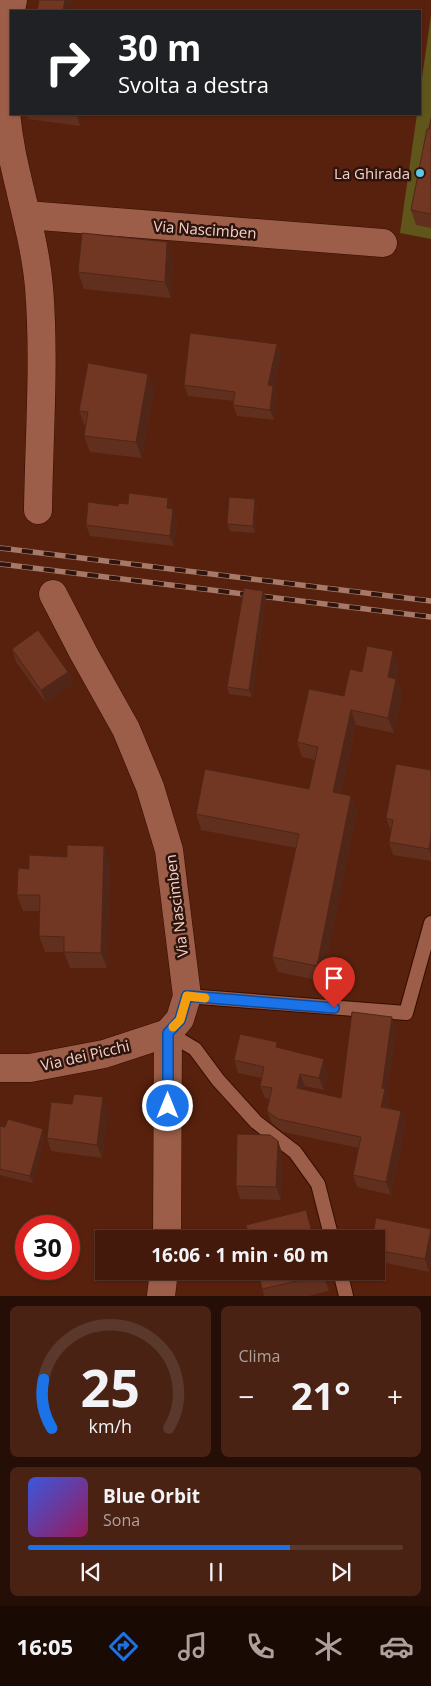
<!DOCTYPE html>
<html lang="it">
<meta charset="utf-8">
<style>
:root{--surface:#42190a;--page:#492213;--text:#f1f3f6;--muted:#aea09c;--line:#5a382b;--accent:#1a73e8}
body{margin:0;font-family:"Open Sans",sans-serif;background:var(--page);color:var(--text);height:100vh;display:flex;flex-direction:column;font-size:19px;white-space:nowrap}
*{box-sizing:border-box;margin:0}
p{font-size:16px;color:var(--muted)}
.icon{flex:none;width:28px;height:28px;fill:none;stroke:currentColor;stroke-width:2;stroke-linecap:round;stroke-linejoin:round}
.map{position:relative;height:1296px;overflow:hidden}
.sheet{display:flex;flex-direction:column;gap:10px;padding:10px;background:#240e06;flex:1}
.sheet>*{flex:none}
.banner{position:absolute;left:10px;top:10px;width:411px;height:105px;border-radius:0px;box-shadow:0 1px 4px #0004,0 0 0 1px var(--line);background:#202124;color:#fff;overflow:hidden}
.speed{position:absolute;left:15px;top:1215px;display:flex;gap:10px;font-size:25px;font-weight:700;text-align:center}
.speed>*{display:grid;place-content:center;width:65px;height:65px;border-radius:50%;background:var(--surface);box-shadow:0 1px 4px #0004,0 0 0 1px var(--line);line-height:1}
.speed .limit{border:8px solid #d22;background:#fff;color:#111}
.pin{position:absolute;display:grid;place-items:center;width:42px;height:42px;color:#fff;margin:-51px -21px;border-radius:50% 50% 50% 0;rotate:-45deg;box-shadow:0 0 5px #0007}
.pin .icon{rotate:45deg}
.me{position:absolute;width:55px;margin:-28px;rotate:0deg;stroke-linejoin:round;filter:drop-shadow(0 0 4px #0008)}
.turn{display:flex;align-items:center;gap:18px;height:105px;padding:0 25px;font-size:22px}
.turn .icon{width:65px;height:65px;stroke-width:2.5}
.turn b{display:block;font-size:35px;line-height:42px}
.big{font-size:38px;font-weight:700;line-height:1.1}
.sheet .card{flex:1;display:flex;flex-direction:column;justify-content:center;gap:8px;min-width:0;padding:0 18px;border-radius:8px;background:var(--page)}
.sheet .dial{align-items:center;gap:0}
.dial svg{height:130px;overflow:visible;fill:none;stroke:var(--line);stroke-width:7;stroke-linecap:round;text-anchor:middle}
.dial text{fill:var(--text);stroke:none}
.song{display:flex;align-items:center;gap:15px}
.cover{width:60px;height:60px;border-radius:8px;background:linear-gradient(135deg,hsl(230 70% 55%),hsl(330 70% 35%))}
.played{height:5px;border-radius:2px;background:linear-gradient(90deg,var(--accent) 70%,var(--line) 70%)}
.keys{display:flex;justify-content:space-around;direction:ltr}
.heat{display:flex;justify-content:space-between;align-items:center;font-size:28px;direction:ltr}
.sheet .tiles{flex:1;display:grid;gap:10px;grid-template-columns:1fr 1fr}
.card:last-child{grid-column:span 2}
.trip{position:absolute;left:95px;top:1230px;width:290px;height:50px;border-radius:0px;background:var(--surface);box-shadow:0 1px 4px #0004,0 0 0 1px var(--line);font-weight:700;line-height:50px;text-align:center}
.tab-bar{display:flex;height:80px;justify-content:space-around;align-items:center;background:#1a0a04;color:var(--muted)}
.tab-bar .icon{width:35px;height:35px}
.tab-bar .on{color:var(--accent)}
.tab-bar b{font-size:22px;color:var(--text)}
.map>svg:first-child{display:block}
</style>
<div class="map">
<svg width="431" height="1296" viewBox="0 0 431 1296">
<rect width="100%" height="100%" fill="#58210d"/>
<!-- pitch -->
<polygon fill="#60561c" points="431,15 431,239 400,233 417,114 420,114 420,92"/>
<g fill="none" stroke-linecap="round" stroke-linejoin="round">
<!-- lane casing -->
<g stroke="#360d01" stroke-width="16">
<g id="lane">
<polyline points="187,996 406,1013 431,923"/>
<polyline points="168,1033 195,1049 218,1080 256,1122 295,1152 318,1184 332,1239"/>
<polyline points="340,1271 346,1296"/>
</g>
</g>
<!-- street casing -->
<g stroke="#360d01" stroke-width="29">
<g id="street">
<path d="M13 0C1 51 2 102 12 154 21 198 35 242 39 287 45 360 39 437 38 510"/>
<polyline points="27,215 383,243"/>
<polyline points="53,594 84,654 126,729 150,787 169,850 187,996 180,1019 168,1033 167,1239"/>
<polyline points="0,1068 30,1068 104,1054 168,1033"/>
<polyline points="161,1296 164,1271"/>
</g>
</g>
<!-- lane -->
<use href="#lane" stroke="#9c5e49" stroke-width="14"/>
<!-- street -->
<use href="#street" stroke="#9c5e49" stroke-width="28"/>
<!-- rail casing -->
<g stroke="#a67969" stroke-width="5.5">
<g id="rail">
<polyline points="0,548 431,601"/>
<polyline points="0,564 431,617"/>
</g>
</g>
<!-- rail -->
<use href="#rail" stroke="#2d140c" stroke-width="4" stroke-dasharray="11" stroke-linecap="butt"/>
</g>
<!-- wall -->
<g fill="#612f1e">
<polygon points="26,114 82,114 80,126 28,119"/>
<polygon points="431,118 431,228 416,225 411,210"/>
<polygon points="167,242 173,259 171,298 84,289 78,272"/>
<polygon points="277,344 281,355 274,388 277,396 274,420 237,416 233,405 234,401 188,396 184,385"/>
<polygon points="154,390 142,458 90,452 84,436 85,427 79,411"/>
<polygon points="168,498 177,520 174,546 90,536 86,525 118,506"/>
<polygon points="257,506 255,533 230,531 227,524"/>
<polygon points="266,598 252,697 229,694 227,687"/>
<polygon points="12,649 68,672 72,684 46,703 16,662"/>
<polygon points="393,651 399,666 396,679 402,694 394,733 356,725 341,794 351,796 357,812 322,981 278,972 272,957 296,848 201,830 196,814 309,789 315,760 302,757 297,742 344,696 362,672"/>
<polygon points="431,770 431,861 393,855 389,842 391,831 386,818"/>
<polygon points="110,862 107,968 70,968 64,952 45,952 39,936 40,911 23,911 17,895 29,869"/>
<polygon points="396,1030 387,1094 390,1101 388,1108 401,1111 406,1123 391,1195 357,1187 353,1175 359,1148 283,1132 272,1123 267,1111 269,1099 265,1098 260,1086 262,1078 238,1073 234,1060 280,1048 328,1072 324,1090 305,1086 304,1090 341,1098"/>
<polygon points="103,1097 108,1110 102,1158 51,1151 47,1138 72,1104"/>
<polygon points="0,1126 45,1135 33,1183 0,1175"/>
<polygon points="278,1141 282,1153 281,1200 240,1199 236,1186"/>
<polygon points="431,1229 431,1264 429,1272 376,1261 376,1239"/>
<polygon points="258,1271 324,1271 329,1291 309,1296 264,1296"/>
</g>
<!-- shaded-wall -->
<g fill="#4f2618">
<polygon points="65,0 71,0 72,3 71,11 63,11"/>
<polygon points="76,114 82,114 80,126"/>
<polygon points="167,242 173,259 171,298 165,282"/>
<polygon points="277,344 281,355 274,388 277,396 274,420 270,410 268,385"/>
<polygon points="148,374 154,390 142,458 136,442"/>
<polygon points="168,498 172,509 167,508"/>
<polygon points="255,499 257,506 255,533 253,526"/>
<polygon points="173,509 177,520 174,546 170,536"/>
<polygon points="263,591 266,598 252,697 249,690"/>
<polygon points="393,651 399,666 395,687 396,679 402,694 394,733 388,718 388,677"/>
<polygon points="68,672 72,684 46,703 41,690"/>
<polygon points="351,710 356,725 338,808 333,792"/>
<polygon points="351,796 357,812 322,981 317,966"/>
<polygon points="431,836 431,856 429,849"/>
<polygon points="104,846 110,862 107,968 101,953"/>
<polygon points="392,1017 396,1030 387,1094 390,1101 386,1119 381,1107 382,1088"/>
<polygon points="324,1059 328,1072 324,1090 319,1078"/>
<polygon points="300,1074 305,1086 302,1101 297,1088"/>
<polygon points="103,1097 108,1110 102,1158 97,1145"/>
<polygon points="401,1111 406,1123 391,1195 386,1182"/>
<polygon points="43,1129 45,1135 33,1183 30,1176"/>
<polygon points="278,1141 282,1153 281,1200 276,1187"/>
<polygon points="306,1210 312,1227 315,1239 314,1239"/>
<polygon points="431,1230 431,1264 429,1272 425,1259"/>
<polygon points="322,1271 324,1271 329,1291 323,1275"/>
</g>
<!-- building -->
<g fill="#713723" stroke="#4f2618">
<polygon points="39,0 65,0 63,11 37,11"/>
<polygon points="431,118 431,214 411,210 427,129 429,129"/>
<polygon points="82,233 167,242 165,282 78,272"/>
<polygon points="190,333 277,344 268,385 273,386 270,410 233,405 235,392 184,385"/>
<polygon points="88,363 148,374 136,442 84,436 88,412 79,411"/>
<polygon points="129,493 168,498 167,508 173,509 170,536 86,525 88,502 118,506 119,503 128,504"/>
<polygon points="229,497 255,499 253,526 227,524"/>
<polygon points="244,588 263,591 249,690 227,687"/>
<polygon points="38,630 68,672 41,690 12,649"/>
<polygon points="367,646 393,651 388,677 396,679 388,718 351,710 333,792 351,796 317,966 272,957 299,834 196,814 205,769 309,789 318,747 297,742 309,689 344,696 350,669 362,672"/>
<polygon points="396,764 431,770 431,836 429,849 389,842 393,820 386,818"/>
<polygon points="67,845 104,846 101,953 64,952 64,937 39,936 40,895 17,895 18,868 29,869 29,855 67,857"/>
<polygon points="352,1012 392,1017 382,1088 385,1089 381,1107 401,1111 386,1182 353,1175 361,1137 278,1119 267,1111 272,1088 260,1086 264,1067 234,1060 240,1034 277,1042 276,1047 324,1059 319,1078 300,1074 297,1088 341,1098"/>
<polygon points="74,1094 103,1097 97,1145 47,1138 51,1102 72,1104"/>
<polygon points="8,1119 43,1129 30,1176 0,1169 0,1126 5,1127"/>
<polygon points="237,1134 270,1135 278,1141 276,1187 236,1186"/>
<polygon points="306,1210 314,1239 250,1239 246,1225"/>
<polygon points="376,1218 431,1229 425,1259 376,1250 376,1239 372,1239"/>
<polygon points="258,1271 322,1271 323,1275 262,1289"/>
</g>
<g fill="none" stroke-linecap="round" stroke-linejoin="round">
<!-- route casing -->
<g stroke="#114b97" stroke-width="12">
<polyline id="route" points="168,1106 168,1033 180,1020 187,996 334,1008"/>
</g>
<!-- route -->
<use href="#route" stroke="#1a73e8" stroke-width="9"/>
<!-- slow -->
<polyline stroke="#f59e0b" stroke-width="9" points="173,1027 180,1020 187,996 205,998"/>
</g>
<!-- markers -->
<circle fill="#5bc8e7" stroke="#2d140c" stroke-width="2" cx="420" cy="173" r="5"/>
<g text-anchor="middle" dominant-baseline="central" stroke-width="5" stroke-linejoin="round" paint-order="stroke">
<!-- poi labels -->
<g font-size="15" fill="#f5d1c5" stroke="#2d140c" text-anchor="end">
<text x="410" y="173">La Ghirada</text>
</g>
<!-- street labels -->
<g font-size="15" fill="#f5d1c5" stroke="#2d140c">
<text transform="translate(205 229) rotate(4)">Via Nascimben</text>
<text transform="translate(176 906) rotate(-97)">Via Nascimben</text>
<text transform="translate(85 1055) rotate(-13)">Via dei Picchi</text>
</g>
</g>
</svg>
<div class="speed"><div class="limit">30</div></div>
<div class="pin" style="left:334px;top:1008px;background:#d93025"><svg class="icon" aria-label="arrive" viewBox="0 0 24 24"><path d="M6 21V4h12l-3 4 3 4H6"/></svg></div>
<svg class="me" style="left:168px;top:1106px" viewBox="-20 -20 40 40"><circle r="17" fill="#1a73e8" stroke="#fff" stroke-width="3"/><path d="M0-11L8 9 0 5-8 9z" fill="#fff"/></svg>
<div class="trip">16:06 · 1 min · 60 m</div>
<div class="banner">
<div class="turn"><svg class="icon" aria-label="right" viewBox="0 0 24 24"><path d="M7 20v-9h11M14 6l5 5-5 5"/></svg><div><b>30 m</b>Svolta a destra</div></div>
</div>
</div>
<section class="sheet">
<div class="tiles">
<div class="card dial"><svg viewBox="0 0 100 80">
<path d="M14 69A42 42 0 1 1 86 69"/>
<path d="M14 69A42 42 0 0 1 9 39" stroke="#1a73e8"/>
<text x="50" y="56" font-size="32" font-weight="700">25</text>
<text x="50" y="72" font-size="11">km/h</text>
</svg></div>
<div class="card"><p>Clima</p>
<div class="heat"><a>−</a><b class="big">21°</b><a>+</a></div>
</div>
<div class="card">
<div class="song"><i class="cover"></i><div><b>Blue Orbit</b><p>Sona</p></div></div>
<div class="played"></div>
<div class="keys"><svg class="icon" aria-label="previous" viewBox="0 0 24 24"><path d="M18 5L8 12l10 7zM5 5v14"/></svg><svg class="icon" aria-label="pause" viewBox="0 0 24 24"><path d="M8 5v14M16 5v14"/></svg><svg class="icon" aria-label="next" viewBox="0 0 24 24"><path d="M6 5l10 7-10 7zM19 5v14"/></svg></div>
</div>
</div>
</section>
<nav class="tab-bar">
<b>16:05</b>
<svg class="icon on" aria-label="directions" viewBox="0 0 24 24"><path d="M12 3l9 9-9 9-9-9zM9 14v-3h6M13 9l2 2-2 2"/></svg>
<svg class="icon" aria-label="music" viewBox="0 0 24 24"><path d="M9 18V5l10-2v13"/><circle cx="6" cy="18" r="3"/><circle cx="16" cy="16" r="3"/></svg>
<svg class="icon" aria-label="phone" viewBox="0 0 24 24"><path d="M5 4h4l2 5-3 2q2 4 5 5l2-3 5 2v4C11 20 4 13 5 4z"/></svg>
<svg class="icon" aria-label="climate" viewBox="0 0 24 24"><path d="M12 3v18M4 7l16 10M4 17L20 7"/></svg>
<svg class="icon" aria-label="car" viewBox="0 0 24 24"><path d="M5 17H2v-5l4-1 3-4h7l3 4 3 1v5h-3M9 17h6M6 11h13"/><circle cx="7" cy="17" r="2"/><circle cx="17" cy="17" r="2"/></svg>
</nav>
